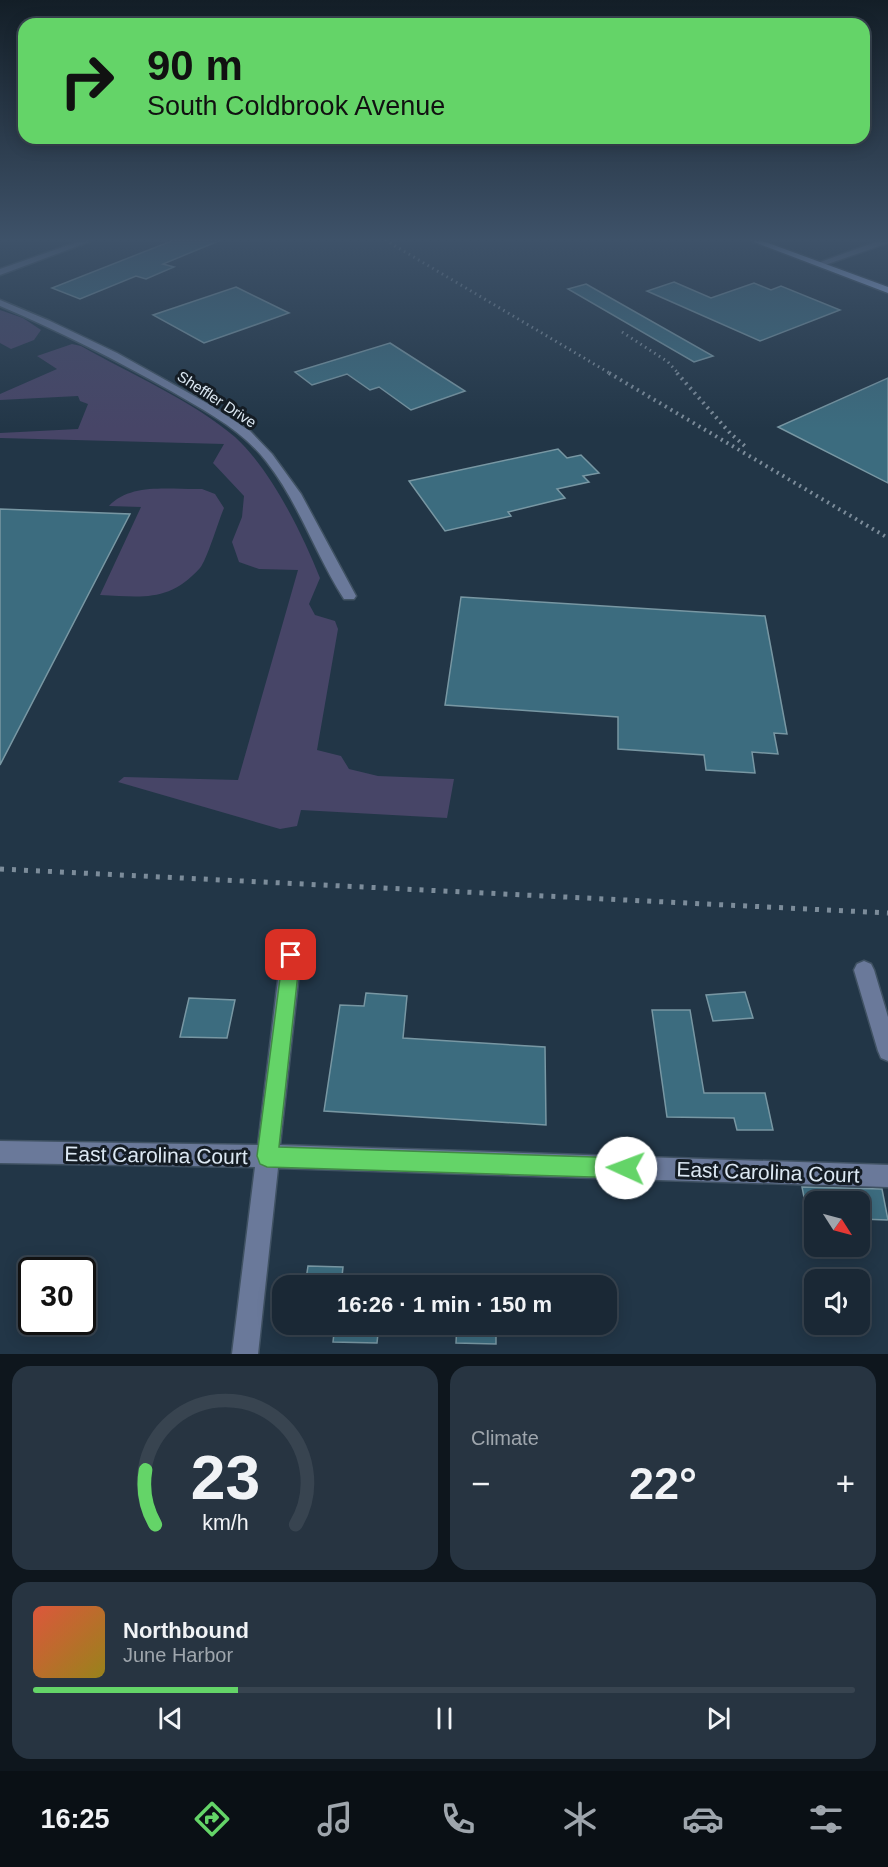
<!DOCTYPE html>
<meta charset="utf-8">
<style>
:root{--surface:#1a2835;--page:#273441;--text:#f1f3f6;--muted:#9fa6ad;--line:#384450;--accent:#64d468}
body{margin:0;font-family:Helvetica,sans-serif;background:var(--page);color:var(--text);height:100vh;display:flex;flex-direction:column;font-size:22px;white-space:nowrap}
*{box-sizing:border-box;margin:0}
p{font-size:20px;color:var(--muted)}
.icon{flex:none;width:33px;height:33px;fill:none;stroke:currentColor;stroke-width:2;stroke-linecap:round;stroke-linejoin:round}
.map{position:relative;height:1354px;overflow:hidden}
.drawer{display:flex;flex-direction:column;gap:12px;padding:12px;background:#0e161d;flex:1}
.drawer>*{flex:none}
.banner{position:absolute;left:18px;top:18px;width:852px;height:126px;border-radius:18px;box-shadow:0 3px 15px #0003,0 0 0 2px var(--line);background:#64d468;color:#111;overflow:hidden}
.needle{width:39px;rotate:126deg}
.tools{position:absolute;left:804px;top:1191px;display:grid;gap:12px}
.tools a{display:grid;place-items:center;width:66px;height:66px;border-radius:12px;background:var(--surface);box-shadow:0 3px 15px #0003,0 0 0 2px var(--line);font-size:30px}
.speed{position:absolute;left:18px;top:1257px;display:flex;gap:12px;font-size:30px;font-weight:700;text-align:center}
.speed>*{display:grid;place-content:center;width:78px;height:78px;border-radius:50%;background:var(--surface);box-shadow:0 3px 15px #0003,0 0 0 2px var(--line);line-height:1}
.speed .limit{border:3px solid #111;border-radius:9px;background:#fff;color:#111}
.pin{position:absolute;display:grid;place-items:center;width:51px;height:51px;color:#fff;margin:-26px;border-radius:12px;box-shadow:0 3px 9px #0006}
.me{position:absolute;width:66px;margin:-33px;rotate:272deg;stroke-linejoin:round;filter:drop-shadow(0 0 4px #0008)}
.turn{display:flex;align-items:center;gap:21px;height:126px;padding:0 30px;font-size:27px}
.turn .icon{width:78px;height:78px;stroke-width:2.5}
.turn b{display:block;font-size:42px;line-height:51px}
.big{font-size:45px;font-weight:700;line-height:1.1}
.drawer .card{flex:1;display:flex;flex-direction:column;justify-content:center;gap:9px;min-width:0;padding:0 21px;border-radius:18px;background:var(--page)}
.drawer .dial{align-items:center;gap:0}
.dial svg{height:156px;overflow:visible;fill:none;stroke:var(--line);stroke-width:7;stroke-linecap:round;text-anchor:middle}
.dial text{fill:var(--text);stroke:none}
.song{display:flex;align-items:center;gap:18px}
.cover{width:72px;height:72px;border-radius:9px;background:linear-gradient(135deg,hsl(10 70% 55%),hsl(50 70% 35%))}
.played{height:6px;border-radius:3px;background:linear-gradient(90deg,var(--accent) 25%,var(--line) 25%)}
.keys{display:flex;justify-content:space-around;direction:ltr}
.heat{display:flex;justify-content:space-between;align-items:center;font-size:33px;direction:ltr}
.drawer .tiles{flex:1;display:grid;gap:12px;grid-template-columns:1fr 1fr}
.card:last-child{grid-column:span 2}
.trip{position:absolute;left:272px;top:1275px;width:345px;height:60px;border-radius:18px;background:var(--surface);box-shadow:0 3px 15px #0003,0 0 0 2px var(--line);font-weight:700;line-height:60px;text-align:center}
.dock{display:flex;height:96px;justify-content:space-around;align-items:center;background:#0a1015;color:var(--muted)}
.dock .icon{width:42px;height:42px}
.dock .selected{color:var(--accent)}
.dock b{font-size:27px;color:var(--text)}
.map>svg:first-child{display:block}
</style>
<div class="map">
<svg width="888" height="1354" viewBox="0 0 888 1354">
<rect width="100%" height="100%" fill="#223647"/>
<!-- green -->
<g fill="#474567">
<polygon points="0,310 23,318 41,330 34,340 11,349 0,343"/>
<path d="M72 344 81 346C127 372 196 403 235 437 271 470 302 533 320 578L309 604 315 615 335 621 338 629 317 750 341 756 349 769 378 776 454 779 447 818 301 810 297 826 280 829 118 782 124 777 238 780 298 570 259 569 239 562 232 542 242 517 244 496 213 463 224 444 0 438V433L78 429 88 404 80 401 78 396 0 400V394L57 369 37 356Z"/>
<path d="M202 489 215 494 224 508C219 519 207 560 200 568 169 602 144 597 100 595L141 507 109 506C131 482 172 490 202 489Z"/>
</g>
<!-- building -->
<g fill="#3c6c7f" stroke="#7897a3" stroke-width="1.5">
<polygon points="174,240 221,240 163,264 174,267 146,279 136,276 80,299 52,288"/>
<polygon points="674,282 711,298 754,283 771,290 781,286 840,310 760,341 647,291"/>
<polygon points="586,284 713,356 694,362 568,289"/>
<polygon points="236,287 289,313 204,343 153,315"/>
<polygon points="390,343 465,391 411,410 379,387 370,390 347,374 312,385 295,372"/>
<polygon points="888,378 888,483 778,427"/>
<polygon points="558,449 567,458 581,455 599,473 583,476 589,482 557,489 565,498 508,512 511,516 445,531 409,481"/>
<polygon points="0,509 130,514 0,765"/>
<polygon points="461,597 765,616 787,734 774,733 778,754 752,752 755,773 706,770 704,755 618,749 618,717 445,705"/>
<polygon points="745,992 753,1018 713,1021 706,995"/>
<polygon points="366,993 407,996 403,1038 545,1047 546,1125 324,1111 340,1005 364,1006"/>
<polygon points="189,998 235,1000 227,1038 180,1037"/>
<polygon points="652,1010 690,1010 704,1093 765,1093 773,1130 737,1130 734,1118 667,1117"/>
<polygon points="802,1187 882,1189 888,1220 860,1219 860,1202 805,1202"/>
<polygon points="308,1266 343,1267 341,1286 305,1286"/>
<polygon points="335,1324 379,1324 377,1343 333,1342"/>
<polygon points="457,1324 496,1324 496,1344 456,1343"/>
</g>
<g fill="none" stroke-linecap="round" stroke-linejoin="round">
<!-- minor casing -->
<g stroke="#405263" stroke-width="3">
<g id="minor">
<polygon points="83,240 94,240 0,275 0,269"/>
<polygon points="881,240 888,240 888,243 822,266 815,264"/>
<path d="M0 300 50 321 117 353 212 406 250 431 272 454 301 494 356 596 354 599H344C315 554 299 503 266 461 241 429 205 411 171 391 116 360 59 331 0 306Z"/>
<polygon points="291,947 298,949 301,955 280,1145 888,1165 888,1187 278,1168 258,1354 232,1354 255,1167 0,1163 0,1141 258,1145 281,955 284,949"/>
<polygon points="864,961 871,964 874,970 888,1017 888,1061 881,1058 878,1051 854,970 857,964"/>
</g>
</g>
<!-- major casing -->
<g stroke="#405263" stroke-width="3">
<polygon id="major" points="749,240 760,240 888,287 888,293"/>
</g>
<!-- minor -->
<use href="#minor" fill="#6a799a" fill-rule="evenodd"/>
<!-- major -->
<use href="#major" fill="#a6bef4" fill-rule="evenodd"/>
<!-- rail-far2 -->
<g stroke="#7c8c9a" stroke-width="3" stroke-dasharray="1.5 4" stroke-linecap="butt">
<polyline points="385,240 611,374"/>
<polyline points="622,332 668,362 679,374"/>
</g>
<!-- rail-far1 -->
<g stroke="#7c8c9a" stroke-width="4" stroke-dasharray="2 4.5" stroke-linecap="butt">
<polyline points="609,373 888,538"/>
<polyline points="677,373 730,433 747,448"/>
</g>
<!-- rail -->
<polyline stroke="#7c8c9a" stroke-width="5" stroke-dasharray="4 8" stroke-linecap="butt" points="0,869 888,913"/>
</g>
<!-- sky -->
<linearGradient id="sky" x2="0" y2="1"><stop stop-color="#131e27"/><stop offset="0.56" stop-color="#3e5269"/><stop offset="1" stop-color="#3e5269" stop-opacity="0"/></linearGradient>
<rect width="888" height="429" fill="url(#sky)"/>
<!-- route -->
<polygon fill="#64d468" stroke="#418a44" stroke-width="1.5" points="291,947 298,950 300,955 279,1147 626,1158 633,1161 636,1168 633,1175 626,1178 267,1167 260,1164 257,1156 283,955 285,950"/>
<g text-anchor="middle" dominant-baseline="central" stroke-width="6" stroke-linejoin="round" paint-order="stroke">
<!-- far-street labels -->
<g font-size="15" fill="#dce8f3" stroke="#141c24">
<text transform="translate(217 399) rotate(33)">Sheffler Drive</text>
</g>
<!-- near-street labels -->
<g font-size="21" fill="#dce8f3" stroke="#141c24">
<text transform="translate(156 1155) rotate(1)">East Carolina Court</text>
<text transform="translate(768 1172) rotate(2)">East Carolina Court</text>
</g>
</g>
</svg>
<div class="tools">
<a><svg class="needle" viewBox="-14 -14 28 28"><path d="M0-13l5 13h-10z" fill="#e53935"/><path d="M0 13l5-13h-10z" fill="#9fa6ad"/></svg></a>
<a><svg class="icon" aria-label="sound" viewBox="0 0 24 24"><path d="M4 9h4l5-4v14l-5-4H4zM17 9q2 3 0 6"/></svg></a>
</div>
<div class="speed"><div class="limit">30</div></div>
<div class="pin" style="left:291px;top:955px;background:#d93025"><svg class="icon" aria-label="arrive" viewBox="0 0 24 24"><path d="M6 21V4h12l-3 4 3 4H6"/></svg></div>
<svg class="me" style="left:626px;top:1168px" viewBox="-20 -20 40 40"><circle r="19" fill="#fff"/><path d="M0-13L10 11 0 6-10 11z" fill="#64d468"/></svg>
<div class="trip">16:26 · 1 min · 150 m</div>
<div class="banner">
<div class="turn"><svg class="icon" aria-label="right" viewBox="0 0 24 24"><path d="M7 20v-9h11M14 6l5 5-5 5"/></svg><div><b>90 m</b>South Coldbrook Avenue</div></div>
</div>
</div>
<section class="drawer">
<div class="tiles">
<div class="card dial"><svg viewBox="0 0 100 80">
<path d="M14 69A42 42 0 1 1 86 69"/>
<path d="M14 69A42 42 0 0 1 9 41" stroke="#64d468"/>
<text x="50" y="56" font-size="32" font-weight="700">23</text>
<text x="50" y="72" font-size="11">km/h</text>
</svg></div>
<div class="card"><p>Climate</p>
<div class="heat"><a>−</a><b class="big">22°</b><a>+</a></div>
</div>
<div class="card">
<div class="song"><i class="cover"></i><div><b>Northbound</b><p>June Harbor</p></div></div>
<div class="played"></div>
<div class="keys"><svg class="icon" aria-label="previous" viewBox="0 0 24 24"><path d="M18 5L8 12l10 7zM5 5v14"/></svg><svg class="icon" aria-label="pause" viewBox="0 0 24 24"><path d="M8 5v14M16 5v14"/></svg><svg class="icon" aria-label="next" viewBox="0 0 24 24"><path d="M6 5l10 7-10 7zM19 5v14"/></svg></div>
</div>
</div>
</section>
<nav class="dock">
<b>16:25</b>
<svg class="icon selected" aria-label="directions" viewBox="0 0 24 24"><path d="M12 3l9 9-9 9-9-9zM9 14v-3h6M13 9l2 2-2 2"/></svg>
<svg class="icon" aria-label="music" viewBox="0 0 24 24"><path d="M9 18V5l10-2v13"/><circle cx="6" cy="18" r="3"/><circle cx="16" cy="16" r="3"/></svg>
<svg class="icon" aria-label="phone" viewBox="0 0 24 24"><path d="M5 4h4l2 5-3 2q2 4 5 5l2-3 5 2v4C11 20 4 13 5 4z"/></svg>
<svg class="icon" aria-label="climate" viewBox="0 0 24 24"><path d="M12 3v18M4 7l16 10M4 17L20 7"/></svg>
<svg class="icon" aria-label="car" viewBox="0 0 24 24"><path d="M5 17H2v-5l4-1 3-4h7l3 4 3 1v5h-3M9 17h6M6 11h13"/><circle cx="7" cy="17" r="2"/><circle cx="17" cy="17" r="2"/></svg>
<svg class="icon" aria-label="filters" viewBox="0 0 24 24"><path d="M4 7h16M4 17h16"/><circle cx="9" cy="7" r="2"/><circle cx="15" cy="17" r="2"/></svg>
</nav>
